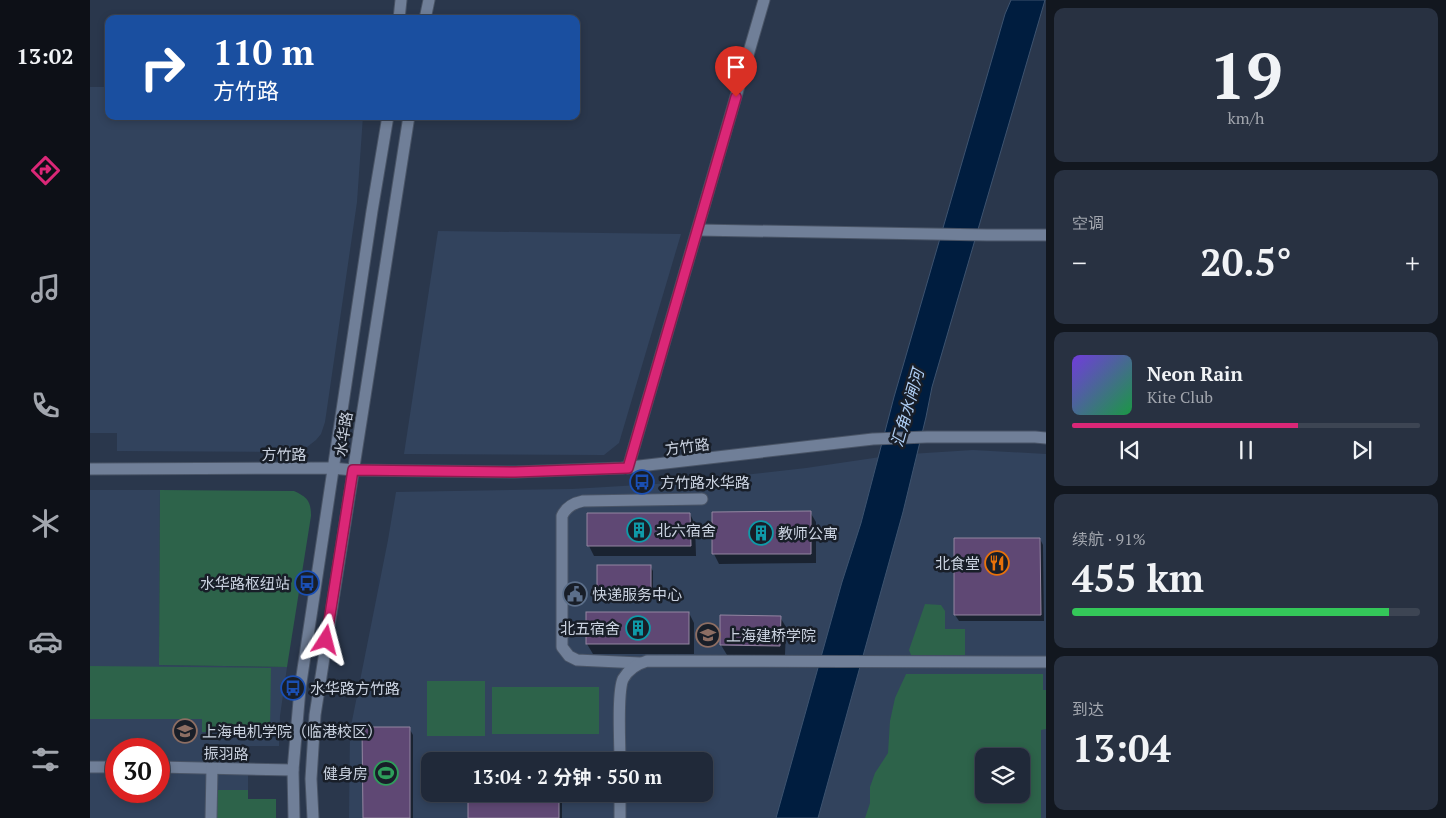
<!DOCTYPE html>
<html lang="zh">
<meta charset="utf-8">
<style>
:root{--surface:#202939;--page:#283141;--text:#f1f3f6;--muted:#a2a6ae;--line:#3d4553;--accent:#db2777}
body{margin:0;font-family:"PT Serif","Noto Sans SC",serif;background:var(--page);color:var(--text);height:100vh;display:flex;flex-direction:column;font-size:19px;white-space:nowrap}
*{box-sizing:border-box;margin:0}
p{font-size:16px;color:var(--muted)}
.icon{flex:none;width:28px;height:28px;fill:none;stroke:currentColor;stroke-width:2;stroke-linecap:round;stroke-linejoin:round}
.map{position:relative;flex:1;overflow:hidden}
.sheet{display:flex;flex-direction:column;gap:8px;padding:8px;background:#12171f;width:400px}
.sheet>*{flex:none}
.guide{position:absolute;left:15px;top:15px;width:475px;height:105px;border-radius:10px;box-shadow:0 2px 8px #0003,0 0 0 1px var(--line);background:#1a4fa0;color:#fff;overflow:hidden}
.buttons{position:absolute;left:885px;top:748px;display:grid;gap:10px}
.buttons a{display:grid;place-items:center;width:55px;height:55px;border-radius:10px;background:var(--surface);box-shadow:0 2px 8px #0003,0 0 0 1px var(--line);font-size:25px}
.speed{position:absolute;left:15px;top:738px;display:flex;gap:10px;font-size:25px;font-weight:700;text-align:center}
.speed>*{display:grid;place-content:center;width:65px;height:65px;border-radius:50%;background:var(--surface);box-shadow:0 2px 8px #0003,0 0 0 1px var(--line);line-height:1}
.speed .limit{border:8px solid #d22;background:#fff;color:#111}
.pin{position:absolute;display:grid;place-items:center;width:42px;height:42px;color:#fff;margin:-51px -21px;border-radius:50% 50% 50% 0;rotate:-45deg;box-shadow:0 0 5px #0007}
.pin .icon{rotate:45deg}
.me{position:absolute;width:55px;margin:-28px;rotate:9deg;stroke-linejoin:round;filter:drop-shadow(0 0 4px #0008)}
.turn{display:flex;align-items:center;gap:18px;height:105px;padding:0 25px;font-size:22px}
.turn .icon{width:65px;height:65px;stroke-width:2.5}
.turn b{display:block;font-size:35px;line-height:42px}
.big{font-size:38px;font-weight:700;line-height:1.1}
.sheet .tile{flex:1;display:flex;flex-direction:column;justify-content:center;gap:8px;min-width:0;padding:0 18px;border-radius:10px;background:var(--page)}
.sheet .dial{align-items:center;gap:0}
.dial b{font-size:65px;line-height:1}
.song{display:flex;align-items:center;gap:15px}
.cover{width:60px;height:60px;border-radius:8px;background:linear-gradient(135deg,hsl(260 70% 55%),hsl(140 70% 35%))}
.played{height:5px;border-radius:2px;background:linear-gradient(90deg,var(--accent) 65%,var(--line) 65%)}
.keys{display:flex;justify-content:space-around;direction:ltr}
.heat{display:flex;justify-content:space-between;align-items:center;font-size:28px;direction:ltr}
.charge{height:8px;border-radius:4px;background:linear-gradient(90deg,#34c759 91%,var(--line) 0)}
.trip{position:absolute;left:331px;top:752px;width:292px;height:50px;border-radius:10px;background:var(--surface);box-shadow:0 2px 8px #0003,0 0 0 1px var(--line);font-weight:700;line-height:50px;text-align:center}
main{display:flex;flex:1;min-height:0}
.tab-bar{display:flex;flex-direction:column;width:90px;justify-content:space-around;align-items:center;background:#0d1017;color:var(--muted)}
.tab-bar .icon{width:35px;height:35px}
.tab-bar .selected{color:var(--accent)}
.tab-bar b{font-size:22px;color:var(--text)}
.map>svg:first-child{display:block}
</style>
<main>
<nav class="tab-bar">
<b>13:02</b>
<svg class="icon selected" aria-label="directions" viewBox="0 0 24 24"><path d="M12 3l9 9-9 9-9-9zM9 14v-3h6M13 9l2 2-2 2"/></svg>
<svg class="icon" aria-label="music" viewBox="0 0 24 24"><path d="M9 18V5l10-2v13"/><circle cx="6" cy="18" r="3"/><circle cx="16" cy="16" r="3"/></svg>
<svg class="icon" aria-label="phone" viewBox="0 0 24 24"><path d="M5 4h4l2 5-3 2q2 4 5 5l2-3 5 2v4C11 20 4 13 5 4z"/></svg>
<svg class="icon" aria-label="climate" viewBox="0 0 24 24"><path d="M12 3v18M4 7l16 10M4 17L20 7"/></svg>
<svg class="icon" aria-label="car" viewBox="0 0 24 24"><path d="M5 17H2v-5l4-1 3-4h7l3 4 3 1v5h-3M9 17h6M6 11h13"/><circle cx="7" cy="17" r="2"/><circle cx="17" cy="17" r="2"/></svg>
<svg class="icon" aria-label="filters" viewBox="0 0 24 24"><path d="M4 7h16M4 17h16"/><circle cx="9" cy="7" r="2"/><circle cx="15" cy="17" r="2"/></svg>
</nav>
<div class="map">
<svg width="956" height="818" viewBox="0 0 956 818">
<rect width="100%" height="100%" fill="#2a374c"/>
<!-- built -->
<g fill="#32435d" fill-rule="evenodd">
<polygon points="0,87 19,87 19,116 273,116 267,202 235,422 231,434 226,440 217,447 202,452 27,451 27,433 0,433"/>
<polygon points="348,231 591,234 529,443 514,455 314,454"/>
<path d="M883 450 956 454V818H259L260 731 298 540 306 492 482 489 583 483 716 468 804 455ZM894 756H931V794H894ZM340 761H615V794H340Z"/>
<path d="M0 490H70L69 665 197 667 190 716 189 746H158V799H186V818H0ZM26 749H69V791H26Z"/>
</g>
<!-- green -->
<g fill="#2d634a" fill-rule="evenodd">
<path d="M70 490 204 491C217 497 221 501 221 516L197 667 69 665Z"/>
<polygon points="835,604 851,605 855,611 855,629 875,629 875,655 821,655 819,650"/>
<polygon points="0,666 181,668 180,732 112,732 112,719 0,719"/>
<path d="M816 674H953V690H956V729L951 730V818H775L780 803V787L785 773 798 753 800 721 805 698ZM894 756H931V794H894Z"/>
<rect x="337" y="681" width="58" height="55"/>
<rect x="402" y="687" width="107" height="47"/>
<polygon points="126,790 158,790 158,799 186,799 186,818 126,818"/>
</g>
<!-- water -->
<polygon fill="#001d3f" stroke="#3d536f" points="921,0 955,0 842,387 836,417 813,512 728,818 686,818 752,582 771,523 804,397 915,14"/>
<!-- shadow -->
<g fill="#0007">
<polygon points="720,512 726,522 726,563 629,564 624,554"/>
<polygon points="600,514 605,524 606,556 504,556 499,546 499,515"/>
<polygon points="950,539 953,545 954,621 869,621 865,615"/>
<polygon points="560,566 563,571 563,595 511,595 508,590"/>
<polygon points="497,613 599,613 604,623 604,654 503,654 497,644"/>
<polygon points="690,617 696,627 695,655 637,655 631,645"/>
<polygon points="319,728 323,735 323,818 274,818"/>
<polygon points="379,760 468,760 469,761 379,761"/>
<rect x="379" y="794" width="93" height="24"/>
</g>
<!-- building -->
<g fill="#5f4874" stroke="#9386a1">
<polygon points="721,511 721,554 622,554 622,512"/>
<polygon points="497,513 600,513 601,546 497,546"/>
<polygon points="864,538 950,538 951,615 864,615"/>
<rect x="507" y="565" width="54" height="25"/>
<rect x="496" y="612" width="103" height="32"/>
<polygon points="630,615 691,616 690,646 630,645"/>
<polygon points="272,727 320,727 320,818 273,818"/>
<rect x="378" y="794" width="91" height="24"/>
</g>
<g fill="none" stroke-linecap="round" stroke-linejoin="round">
<!-- minor casing -->
<g stroke="#495466" stroke-width="13">
<g id="minor">
<polyline points="309,19 311,0"/>
<polyline points="335,19 339,0"/>
<polyline points="608,230 897,235 956,235"/>
<polyline points="538,468 674,0"/>
<polyline points="0,469 242,468 263,470 425,472 532,468 783,439 837,437 945,437 956,438"/>
<path d="M550 663 487 660 479 656 472 647V516C476 507 483 503 493 501L612 499"/>
<path d="M530 761C530 744 527 693 533 679 538 670 547 664 557 661L956 662"/>
<polyline points="0,767 26,767"/>
<polyline points="69,767 203,770"/>
<polyline points="530,794 530,818"/>
<polyline points="121,818 122,768"/>
<polyline points="204,818 203,770 210,689 282,211 298,116"/>
<polyline points="223,818 221,779 225,715 319,116"/>
</g>
</g>
<!-- minor -->
<use href="#minor" stroke="#707f98" stroke-width="11"/>
</g>
<g fill="none" stroke-linecap="round" stroke-linejoin="round">
<!-- route casing -->
<g stroke="#8e194d" stroke-width="12">
<polyline id="route" points="236,640 263,470 425,472 538,468 646,97"/>
</g>
<!-- route -->
<use href="#route" stroke="#db2777" stroke-width="9"/>
</g>
<!-- icons -->
<defs>
<g id="bus-ring" transform="scale(1.25)"><circle r="9.5" fill="#181e28" stroke="#1a4fb4" stroke-width="1.5"/><path d="M-5-6H5V4H4V6H2V4H-2V6H-4V4H-5ZM-3.5-4V0h7V-4ZM-3.5 1.2v1.5H-2V1.2ZM2 1.2v1.5H3.5V1.2Z" fill="#1a4fb4"/></g>
<g id="building-ring" transform="scale(1.25)"><circle r="9.5" fill="#181e28" stroke="#0f9aa8" stroke-width="1.5"/><path d="M-4-6H4V6H1V3H-1V6H-4ZM-2.5-4.3h1.7v1.8h-1.7ZM.8-4.3h1.7v1.8H.8ZM-2.5-1h1.7V.8h-1.7ZM.8-1h1.7V.8H.8Z" fill="#0f9aa8"/></g>
<g id="restaurant-ring" transform="scale(1.25)"><circle r="9.5" fill="#181e28" stroke="#e8710a" stroke-width="1.5"/><path d="M-5-6h1v4h1v-4h1v4h1v-4h1v5L-1.5 .5V6h-2V.5L-5-1ZM5-6V6H3V1.5H1.5Q1.5-4 5-6Z" fill="#e8710a"/></g>
<g id="civic-ring" transform="scale(1.25)"><circle r="9.5" fill="#181e28" stroke="#5c6f8a" stroke-width="1.5"/><path d="M-.6-6.5H3V-4.5H.6V-3L4-1V1h2V6H-6V1h2V-1L-.6-3ZM-1.2 2.5V6h2.4V2.5Z" fill="#5c6f8a"/></g>
<g id="university-ring" transform="scale(1.25)"><circle r="9.5" fill="#181e28" stroke="#8d6e63" stroke-width="1.5"/><path d="M0-5L7-2L0 1L-7-2ZM-4 1L0 2.5L4 1V4Q0 6-4 4Z" fill="#8d6e63"/></g>
<g id="stadium-ring" transform="scale(1.25)"><circle r="9.5" fill="#181e28" stroke="#2e9e5b" stroke-width="1.5"/><path d="M0-5a6.5 5 0 1 0 0 10a6.5 5 0 1 0 0-10ZM-3.5-1.8h7v3.6h-7Z" fill="#2e9e5b"/></g>
</defs>
<g fill-rule="evenodd">
<use href="#bus-ring" x="552" y="482"/>
<use href="#building-ring" x="549" y="530"/>
<use href="#building-ring" x="671" y="533"/>
<use href="#restaurant-ring" x="907" y="563"/>
<use href="#bus-ring" x="217" y="583"/>
<use href="#civic-ring" x="485" y="594"/>
<use href="#building-ring" x="548" y="628"/>
<use href="#university-ring" x="618" y="635"/>
<use href="#bus-ring" x="203" y="688"/>
<use href="#university-ring" x="95" y="731"/>
<use href="#stadium-ring" x="296" y="773"/>
</g>
<g text-anchor="middle" dominant-baseline="central" stroke-width="5" stroke-linejoin="round" paint-order="stroke">
<!-- street labels -->
<g font-size="15" fill="#cad2e0" stroke="#181e28">
<text transform="translate(253 434) rotate(-81)">水华路</text>
<text transform="translate(597 446) rotate(-7)">方竹路</text>
<text x="194" y="454">方竹路</text>
<text transform="translate(136 753) rotate(1)">振羽路</text>
</g>
<!-- poi labels -->
<g font-size="15" fill="#cad2e0" stroke="#181e28" text-anchor="start">
<text x="570" y="482">方竹路水华路</text>
<text x="566" y="530">北六宿舍</text>
<text x="688" y="533">教师公寓</text>
<text x="890" y="563" text-anchor="end">北食堂</text>
<text x="200" y="583" text-anchor="end">水华路枢纽站</text>
<text x="502" y="594">快递服务中心</text>
<text x="530" y="628" text-anchor="end">北五宿舍</text>
<text x="636" y="635">上海建桥学院</text>
<text x="220" y="688">水华路方竹路</text>
<text x="112" y="731">上海电机学院（临港校区）</text>
<text x="278" y="773" text-anchor="end">健身房</text>
</g>
<!-- water labels -->
<g font-size="16" font-style="italic" fill="#afcef4" stroke="#181e28">
<text transform="translate(817 408) rotate(-74)">汇角水闸河</text>
</g>
</g>
</svg>
<div class="buttons">
<a><svg class="icon" aria-label="layers" viewBox="0 0 24 24"><path d="M12 4l9 5-9 5-9-5zM3 14l9 5 9-5"/></svg></a>
</div>
<div class="speed"><div class="limit">30</div></div>
<div class="pin" style="left:646px;top:97px;background:#d93025"><svg class="icon" aria-label="arrive" viewBox="0 0 24 24"><path d="M6 21V4h12l-3 4 3 4H6"/></svg></div>
<svg class="me" style="left:236px;top:640px" viewBox="-20 -20 40 40"><path d="M0-17L14 15 0 8-14 15z" fill="#db2777" stroke="#fff" stroke-width="4"/></svg>
<div class="trip">13:04 · 2 分钟 · 550 m</div>
<div class="guide">
<div class="turn"><svg class="icon" aria-label="right" viewBox="0 0 24 24"><path d="M7 20v-9h11M14 6l5 5-5 5"/></svg><div><b>110 m</b>方竹路</div></div>
</div>
</div>
<section class="sheet">
<div class="tile dial"><b>19</b><p>km/h</p></div>
<div class="tile"><p>空调</p>
<div class="heat"><a>−</a><b class="big">20.5°</b><a>+</a></div>
</div>
<div class="tile">
<div class="song"><i class="cover"></i><div><b>Neon Rain</b><p>Kite Club</p></div></div>
<div class="played"></div>
<div class="keys"><svg class="icon" aria-label="previous" viewBox="0 0 24 24"><path d="M18 5L8 12l10 7zM5 5v14"/></svg><svg class="icon" aria-label="pause" viewBox="0 0 24 24"><path d="M8 5v14M16 5v14"/></svg><svg class="icon" aria-label="next" viewBox="0 0 24 24"><path d="M6 5l10 7-10 7zM19 5v14"/></svg></div>
</div>
<div class="tile"><p>续航 · 91%</p><b class="big">455 km</b><div class="charge"></div></div>
<div class="tile"><p>到达</p><b class="big">13:04</b></div>
</section>
</main>
